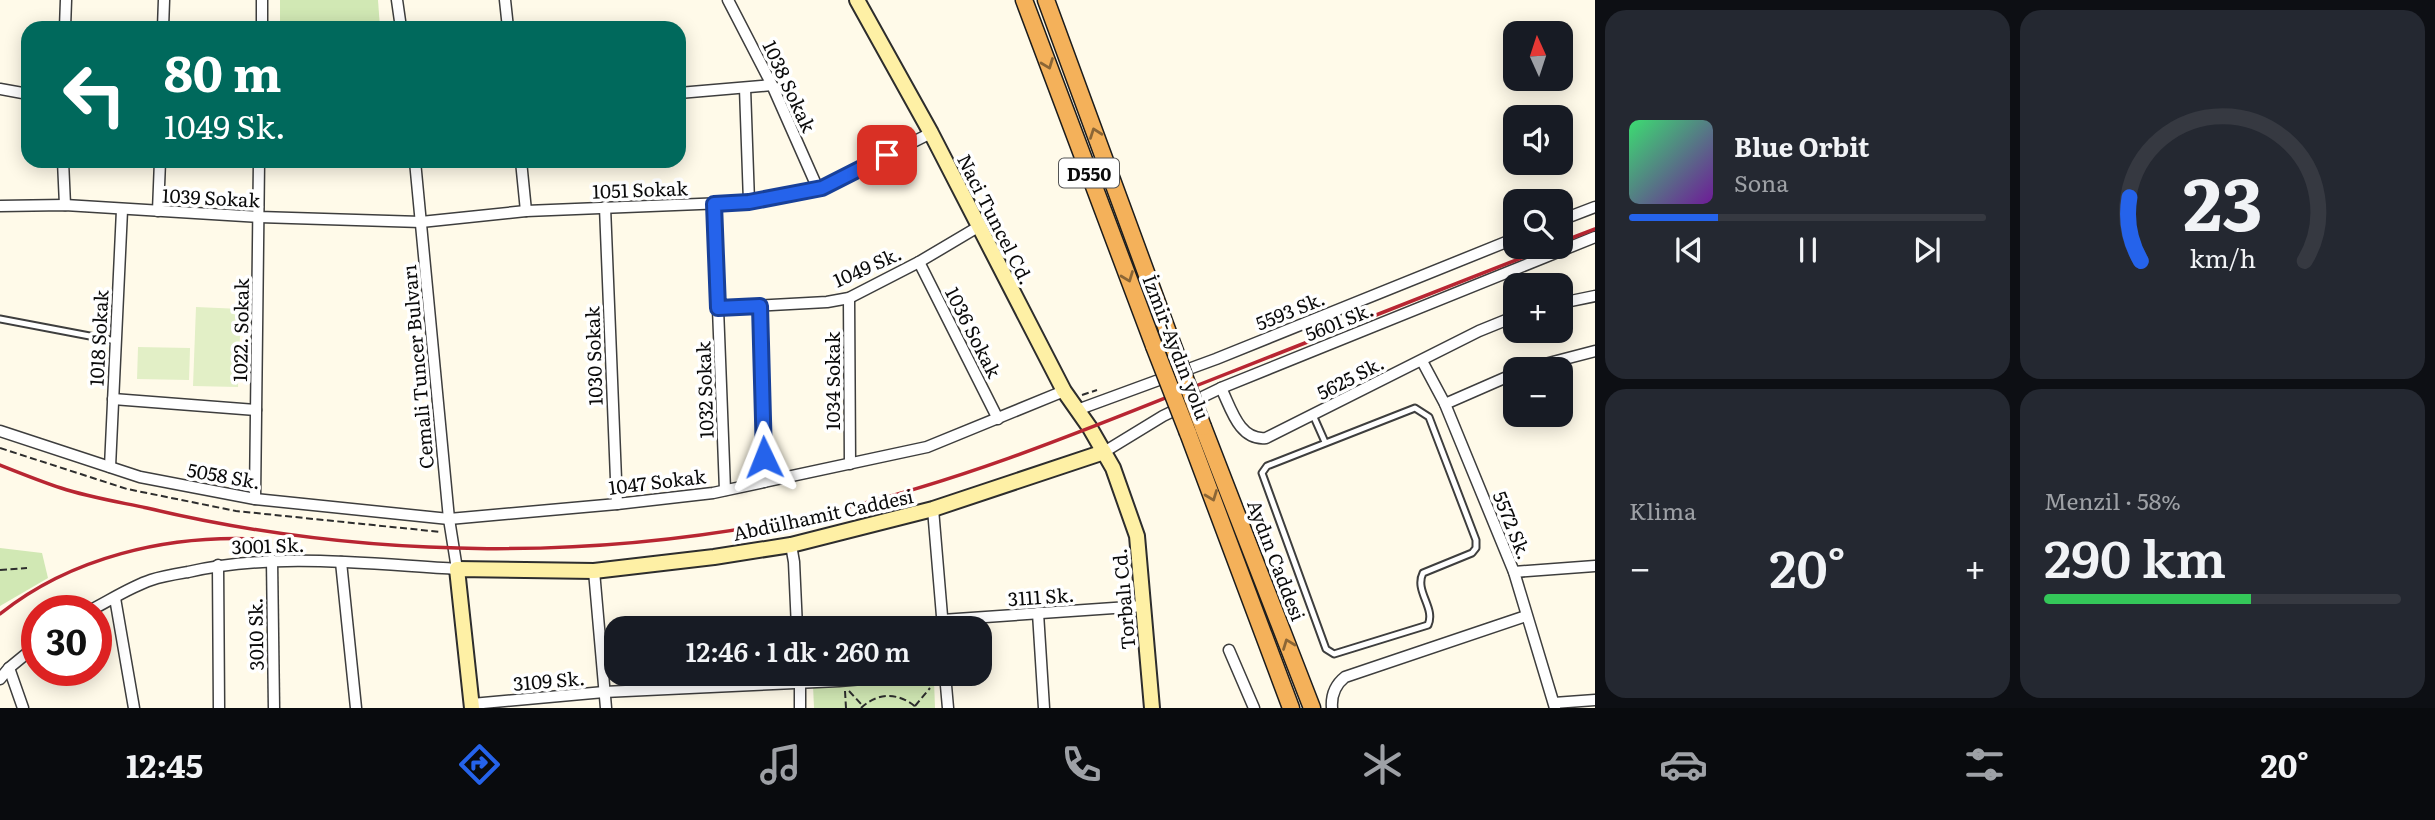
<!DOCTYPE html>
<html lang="tr">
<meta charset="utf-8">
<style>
:root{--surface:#171b24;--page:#242831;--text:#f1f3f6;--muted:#9ea1a6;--line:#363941;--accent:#2563eb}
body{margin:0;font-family:Literata,serif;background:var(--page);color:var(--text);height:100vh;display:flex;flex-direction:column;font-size:26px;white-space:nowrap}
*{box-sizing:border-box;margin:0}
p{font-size:23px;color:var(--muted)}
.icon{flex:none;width:38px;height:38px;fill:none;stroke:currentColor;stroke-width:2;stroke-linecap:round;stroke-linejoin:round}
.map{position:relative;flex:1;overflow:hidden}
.sheet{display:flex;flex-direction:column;gap:10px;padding:10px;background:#0d0f14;width:840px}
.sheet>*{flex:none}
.top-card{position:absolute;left:21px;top:21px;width:665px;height:147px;border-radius:21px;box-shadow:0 4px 18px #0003;background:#00695c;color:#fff;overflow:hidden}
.needle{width:46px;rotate:357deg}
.fabs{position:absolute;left:1503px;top:21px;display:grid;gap:14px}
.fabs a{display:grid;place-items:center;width:70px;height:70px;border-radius:14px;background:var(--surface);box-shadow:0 4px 18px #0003;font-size:35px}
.speed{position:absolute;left:21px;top:595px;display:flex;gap:14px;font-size:35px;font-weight:700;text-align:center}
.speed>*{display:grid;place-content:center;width:91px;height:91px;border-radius:50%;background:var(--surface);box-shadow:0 4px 18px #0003;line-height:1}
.speed .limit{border:10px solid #d22;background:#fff;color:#111}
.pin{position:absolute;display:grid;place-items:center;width:60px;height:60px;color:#fff;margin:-30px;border-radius:14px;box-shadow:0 4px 10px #0006}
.me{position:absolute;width:77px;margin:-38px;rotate:358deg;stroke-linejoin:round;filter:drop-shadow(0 0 5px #0008)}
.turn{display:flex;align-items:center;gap:24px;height:147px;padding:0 28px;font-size:32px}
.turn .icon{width:91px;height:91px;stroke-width:2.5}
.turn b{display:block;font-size:49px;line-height:60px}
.big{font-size:52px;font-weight:600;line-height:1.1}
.sheet .tile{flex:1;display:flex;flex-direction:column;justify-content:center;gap:10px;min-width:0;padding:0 24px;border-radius:21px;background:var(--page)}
.sheet .dial{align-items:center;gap:0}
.dial svg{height:182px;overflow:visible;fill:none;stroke:var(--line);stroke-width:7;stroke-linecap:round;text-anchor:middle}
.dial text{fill:var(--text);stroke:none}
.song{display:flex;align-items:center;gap:21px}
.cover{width:84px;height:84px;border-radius:10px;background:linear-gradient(135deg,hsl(140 70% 55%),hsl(280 70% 35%))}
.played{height:7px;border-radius:4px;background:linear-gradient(90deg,var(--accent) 25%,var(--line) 25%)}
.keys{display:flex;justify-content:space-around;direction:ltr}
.heat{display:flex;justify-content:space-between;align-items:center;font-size:38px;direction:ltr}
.charge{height:10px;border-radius:5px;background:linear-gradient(90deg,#34c759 58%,var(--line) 0)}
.sheet .tiles{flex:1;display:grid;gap:10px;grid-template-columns:repeat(2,1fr)}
.trip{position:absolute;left:604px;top:616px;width:388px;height:70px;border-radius:21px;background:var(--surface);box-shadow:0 4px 18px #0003;font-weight:600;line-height:70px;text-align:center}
.tab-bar{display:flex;height:112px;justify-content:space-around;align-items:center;background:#090b0e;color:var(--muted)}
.tab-bar .icon{width:49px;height:49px}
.tab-bar .current{color:var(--accent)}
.tab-bar b{font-size:32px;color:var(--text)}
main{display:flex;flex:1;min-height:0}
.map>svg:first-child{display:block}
</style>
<main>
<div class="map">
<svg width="1595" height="708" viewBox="0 0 1595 708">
<rect width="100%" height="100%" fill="#fffae9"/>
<!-- green -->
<g fill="#d1e8b4">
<polygon points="280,0 378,0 380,28 280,28"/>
<polygon points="0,548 42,553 48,578 0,606"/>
<polygon points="934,680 935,708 814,708 813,685"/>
</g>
<!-- pitch -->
<g fill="#e2efc6">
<polygon points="196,307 241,309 238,387 193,386"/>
<polygon points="138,347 190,348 189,380 137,379"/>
</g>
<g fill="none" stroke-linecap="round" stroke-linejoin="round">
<!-- service casing -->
<g stroke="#3e3e3e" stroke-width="9">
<g id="service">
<polyline points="0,319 116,341"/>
<path d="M1415 408 1429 417 1476 540V548L1472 553 1423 573C1414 591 1436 608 1428 625L1334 654 1326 649 1262 473 1267 466Z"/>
<polyline points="1313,415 1325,442"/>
</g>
</g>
<!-- minor casing -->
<g stroke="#3e3e3e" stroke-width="13">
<g id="minor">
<polyline points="397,0 401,28"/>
<polyline points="505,0 508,28"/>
<polyline points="728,0 772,85 818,189"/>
<polyline points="65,28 66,0"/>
<polyline points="163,28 164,0"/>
<polyline points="262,28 262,0"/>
<polyline points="745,88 749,202"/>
<polyline points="0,89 28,94"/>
<polyline points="679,93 772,85"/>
<polyline points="63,161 65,205"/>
<polyline points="521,161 526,211"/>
<polyline points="714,204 725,490"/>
<polyline points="0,206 65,205 259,217 421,222 526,211 749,202 822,188 931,133"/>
<polyline points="605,207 617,504"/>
<polyline points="158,211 160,161"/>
<polyline points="1561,220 1595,207"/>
<polyline points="919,262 998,419"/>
<polyline points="849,298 850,464"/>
<polyline points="1561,303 1595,296"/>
<polyline points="760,305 764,482"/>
<polyline points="718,308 827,302 849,298 919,262 978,227"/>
<polyline points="1422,361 1445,404 1514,572 1555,708"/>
<polyline points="1526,369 1595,351"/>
<path d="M1221 388C1231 408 1239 441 1266 438L1479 331 1516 316"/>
<polyline points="113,399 256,410"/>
<polyline points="1445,404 1516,373"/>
<polyline points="1077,410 1216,359 1516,238"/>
<polyline points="0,431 140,477 255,499 449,519 617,504 713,493 927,447 1064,391"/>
<polyline points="1104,452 1163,416 1221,388 1595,237"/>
<polyline points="110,467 122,210"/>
<polyline points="255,499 259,161"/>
<polyline points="933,509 943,628"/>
<polyline points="791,545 794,562 797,628"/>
<polyline points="272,560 274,708"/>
<polyline points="341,562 356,708"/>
<polyline points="218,565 219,708"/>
<polyline points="594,571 606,708"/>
<polyline points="1514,572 1595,566"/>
<polyline points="115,598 134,708"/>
<path d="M89 611C109 601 130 587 151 580 163 576 176 574 188 572 277 552 367 564 457 569L449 519 415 161"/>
<polyline points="1038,613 1044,708"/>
<polyline points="942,620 1143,606"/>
<polyline points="1229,650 1254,708"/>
<polyline points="9,668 23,708"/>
<polyline points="800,674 800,708"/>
<polyline points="945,674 948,708"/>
<polyline points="0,679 9,668 37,645"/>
<polyline points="1554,703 1595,700"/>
<polyline points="472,704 604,692 839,681 923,674"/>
<path d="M1332 708C1331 695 1335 685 1345 677L1526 616"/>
</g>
</g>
<!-- secondary casing -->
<g stroke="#2d2d2d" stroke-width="18">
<g id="secondary">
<polyline points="857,0 931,133 1064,391 1090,428 1113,468 1137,536 1152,708"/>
<polyline points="472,708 457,569 594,571 714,557 791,545 933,509 1104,452"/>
</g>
</g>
<!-- trunk casing -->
<g stroke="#1c1c1c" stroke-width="19">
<g id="trunk">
<polyline points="1024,0 1154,346"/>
<polyline points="1046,0 1169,335"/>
<polyline points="1203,427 1312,708"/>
<polyline points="1188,433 1291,708"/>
</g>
</g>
<!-- path -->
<g stroke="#2d2d2d" stroke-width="2" stroke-dasharray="7 3.5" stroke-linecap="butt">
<polyline points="1082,395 1097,390"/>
<polyline points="0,448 127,489 236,511 441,532"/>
<polyline points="0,570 27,568"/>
<polyline points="845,691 846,708"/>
<polyline points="849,691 862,705"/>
<polyline points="915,706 930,688"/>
<path d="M861 708C879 691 900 693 917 708"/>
</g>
<!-- service -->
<use href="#service" stroke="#fff" stroke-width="5"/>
<!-- minor -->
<use href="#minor" stroke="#fff" stroke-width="10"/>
<!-- secondary -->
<use href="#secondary" stroke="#fef0a5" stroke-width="14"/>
<!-- trunk -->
<use href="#trunk" stroke="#f4b15a" stroke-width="16"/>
<!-- rail -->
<g stroke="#b82632" stroke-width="3.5">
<polyline points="1561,242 1595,229"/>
<path d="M0 465C20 473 40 481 61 488 88 497 119 502 147 508 370 561 605 562 828 512 952 484 1071 436 1188 389 1308 342 1429 294 1549 247"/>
<path d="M0 614C71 557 167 535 256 539"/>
</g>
<!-- trunk-bridge casing -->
<g stroke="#1c1c1c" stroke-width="19" stroke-linecap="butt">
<g id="trunk-bridge">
<polyline points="1169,335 1203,427"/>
<polyline points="1154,346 1188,433"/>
</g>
</g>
<!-- trunk-bridge -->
<use href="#trunk-bridge" stroke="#f4b15a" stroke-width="16"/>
</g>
<!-- one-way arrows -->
<defs><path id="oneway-chevron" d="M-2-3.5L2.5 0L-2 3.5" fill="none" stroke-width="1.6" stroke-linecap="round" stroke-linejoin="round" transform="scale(1.75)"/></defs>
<g stroke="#8b6636">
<use href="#oneway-chevron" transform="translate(1048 64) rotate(69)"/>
<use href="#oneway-chevron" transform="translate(1095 133) rotate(-110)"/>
<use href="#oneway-chevron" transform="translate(1128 277) rotate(69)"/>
<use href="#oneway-chevron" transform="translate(1212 496) rotate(69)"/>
<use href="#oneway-chevron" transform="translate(1288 644) rotate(-111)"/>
</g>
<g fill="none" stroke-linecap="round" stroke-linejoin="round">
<!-- route casing -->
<g stroke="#184099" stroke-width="18">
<polyline id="route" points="764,457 760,306 718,308 714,204 749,202 822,188 887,155"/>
</g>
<!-- route -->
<use href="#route" stroke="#2563eb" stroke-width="12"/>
</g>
<g text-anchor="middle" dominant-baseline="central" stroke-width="7" stroke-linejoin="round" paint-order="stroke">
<!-- shield labels -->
<rect fill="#fff" stroke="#545454" stroke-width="2" x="1059" y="158.5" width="60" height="29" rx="5"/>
<g font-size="18" font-weight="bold" fill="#0b0b0b">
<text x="1089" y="173">D550</text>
</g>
<!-- street labels -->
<g font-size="19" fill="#0b0b0b" stroke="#fff">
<text transform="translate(790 86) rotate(65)">1038 Sokak</text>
<text transform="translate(640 189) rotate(-2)">1051 Sokak</text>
<text transform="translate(211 197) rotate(3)">1039 Sokak</text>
<text transform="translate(996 219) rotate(63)">Naci Tuncel Cd.</text>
<text transform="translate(867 266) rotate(-24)">1049 Sk.</text>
<text transform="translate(1290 310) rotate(-22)">5593 Sk.</text>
<text transform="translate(1339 321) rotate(-22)">5601 Sk.</text>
<text transform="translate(240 330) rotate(-89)">1022. Sokak</text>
<text transform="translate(974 332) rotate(63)">1036 Sokak</text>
<text transform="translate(98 338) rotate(-87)">1018 Sokak</text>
<text transform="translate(1177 347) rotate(69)">İzmir-Aydın yolu</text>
<text transform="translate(593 356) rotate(-92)">1030 Sokak</text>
<text transform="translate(417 367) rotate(-95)">Cemali Tuncer Bulvarı</text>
<text transform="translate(1350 377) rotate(-27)">5625 Sk.</text>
<text transform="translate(832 381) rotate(-90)">1034 Sokak</text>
<text transform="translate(704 390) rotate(-92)">1032 Sokak</text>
<text transform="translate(224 475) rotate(10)">5058 Sk.</text>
<text transform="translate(657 481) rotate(-7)">1047 Sokak</text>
<text transform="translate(823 514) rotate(-12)">Abdülhamit Caddesi</text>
<text transform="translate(1513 525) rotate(68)">5572 Sk.</text>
<text transform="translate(268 545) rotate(-2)">3001 Sk.</text>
<text transform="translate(1277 560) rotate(69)">Aydın Caddesi</text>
<text transform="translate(1041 596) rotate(-4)">3111 Sk.</text>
<text transform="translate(1123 599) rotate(-95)">Torbalı Cd.</text>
<text transform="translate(255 634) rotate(-91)">3010 Sk.</text>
<text transform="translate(549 680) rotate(-5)">3109 Sk.</text>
</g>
</g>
</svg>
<div class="fabs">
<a><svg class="needle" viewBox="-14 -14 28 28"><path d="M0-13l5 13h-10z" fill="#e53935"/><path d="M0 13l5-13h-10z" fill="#9ea1a6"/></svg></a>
<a><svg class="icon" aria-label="sound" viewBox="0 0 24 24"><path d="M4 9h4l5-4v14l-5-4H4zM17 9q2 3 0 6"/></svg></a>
<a><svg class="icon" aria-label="search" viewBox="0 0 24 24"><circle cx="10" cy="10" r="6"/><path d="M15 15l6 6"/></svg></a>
<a>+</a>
<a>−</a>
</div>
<div class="speed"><div class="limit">30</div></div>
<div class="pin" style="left:887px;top:155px;background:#d93025"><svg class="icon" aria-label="arrive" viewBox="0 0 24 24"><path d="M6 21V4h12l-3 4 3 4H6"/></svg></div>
<svg class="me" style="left:764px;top:457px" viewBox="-20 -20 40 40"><path d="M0-17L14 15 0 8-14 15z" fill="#2563eb" stroke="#fff" stroke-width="4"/></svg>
<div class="trip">12:46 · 1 dk · 260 m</div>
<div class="top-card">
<div class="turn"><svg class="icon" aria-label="left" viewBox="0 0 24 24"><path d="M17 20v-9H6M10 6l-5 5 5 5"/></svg><div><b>80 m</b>1049 Sk.</div></div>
</div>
</div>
<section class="sheet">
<div class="tiles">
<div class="tile">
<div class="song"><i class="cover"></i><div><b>Blue Orbit</b><p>Sona</p></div></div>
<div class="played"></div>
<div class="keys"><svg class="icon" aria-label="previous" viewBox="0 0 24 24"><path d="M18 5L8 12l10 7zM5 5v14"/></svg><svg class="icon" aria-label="pause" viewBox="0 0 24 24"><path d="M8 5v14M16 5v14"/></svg><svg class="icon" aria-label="next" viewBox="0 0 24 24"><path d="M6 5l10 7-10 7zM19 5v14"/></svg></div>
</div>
<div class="tile dial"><svg viewBox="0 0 100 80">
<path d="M14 69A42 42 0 1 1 86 69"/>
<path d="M14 69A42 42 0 0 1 9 41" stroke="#2563eb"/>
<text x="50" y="56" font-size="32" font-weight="700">23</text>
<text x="50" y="72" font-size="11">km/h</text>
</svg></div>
<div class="tile"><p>Klima</p>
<div class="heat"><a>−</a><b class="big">20°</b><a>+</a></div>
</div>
<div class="tile"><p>Menzil · 58%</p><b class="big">290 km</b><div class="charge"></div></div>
</div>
</section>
</main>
<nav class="tab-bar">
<b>12:45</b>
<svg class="icon current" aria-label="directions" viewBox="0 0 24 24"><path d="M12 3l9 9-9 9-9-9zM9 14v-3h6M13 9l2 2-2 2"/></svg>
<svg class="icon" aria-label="music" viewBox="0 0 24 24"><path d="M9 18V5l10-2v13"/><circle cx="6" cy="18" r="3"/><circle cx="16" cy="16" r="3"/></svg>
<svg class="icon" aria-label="phone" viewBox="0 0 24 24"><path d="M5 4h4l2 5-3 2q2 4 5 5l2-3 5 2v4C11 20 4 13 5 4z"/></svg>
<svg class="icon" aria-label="climate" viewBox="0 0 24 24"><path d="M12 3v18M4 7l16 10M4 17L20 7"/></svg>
<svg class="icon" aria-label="car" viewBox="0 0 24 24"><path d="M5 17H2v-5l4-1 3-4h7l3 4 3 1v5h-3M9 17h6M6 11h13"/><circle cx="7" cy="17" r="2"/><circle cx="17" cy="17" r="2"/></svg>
<svg class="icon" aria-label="filters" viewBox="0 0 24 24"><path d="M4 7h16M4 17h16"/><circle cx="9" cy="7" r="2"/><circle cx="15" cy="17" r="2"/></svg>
<b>20°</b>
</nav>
